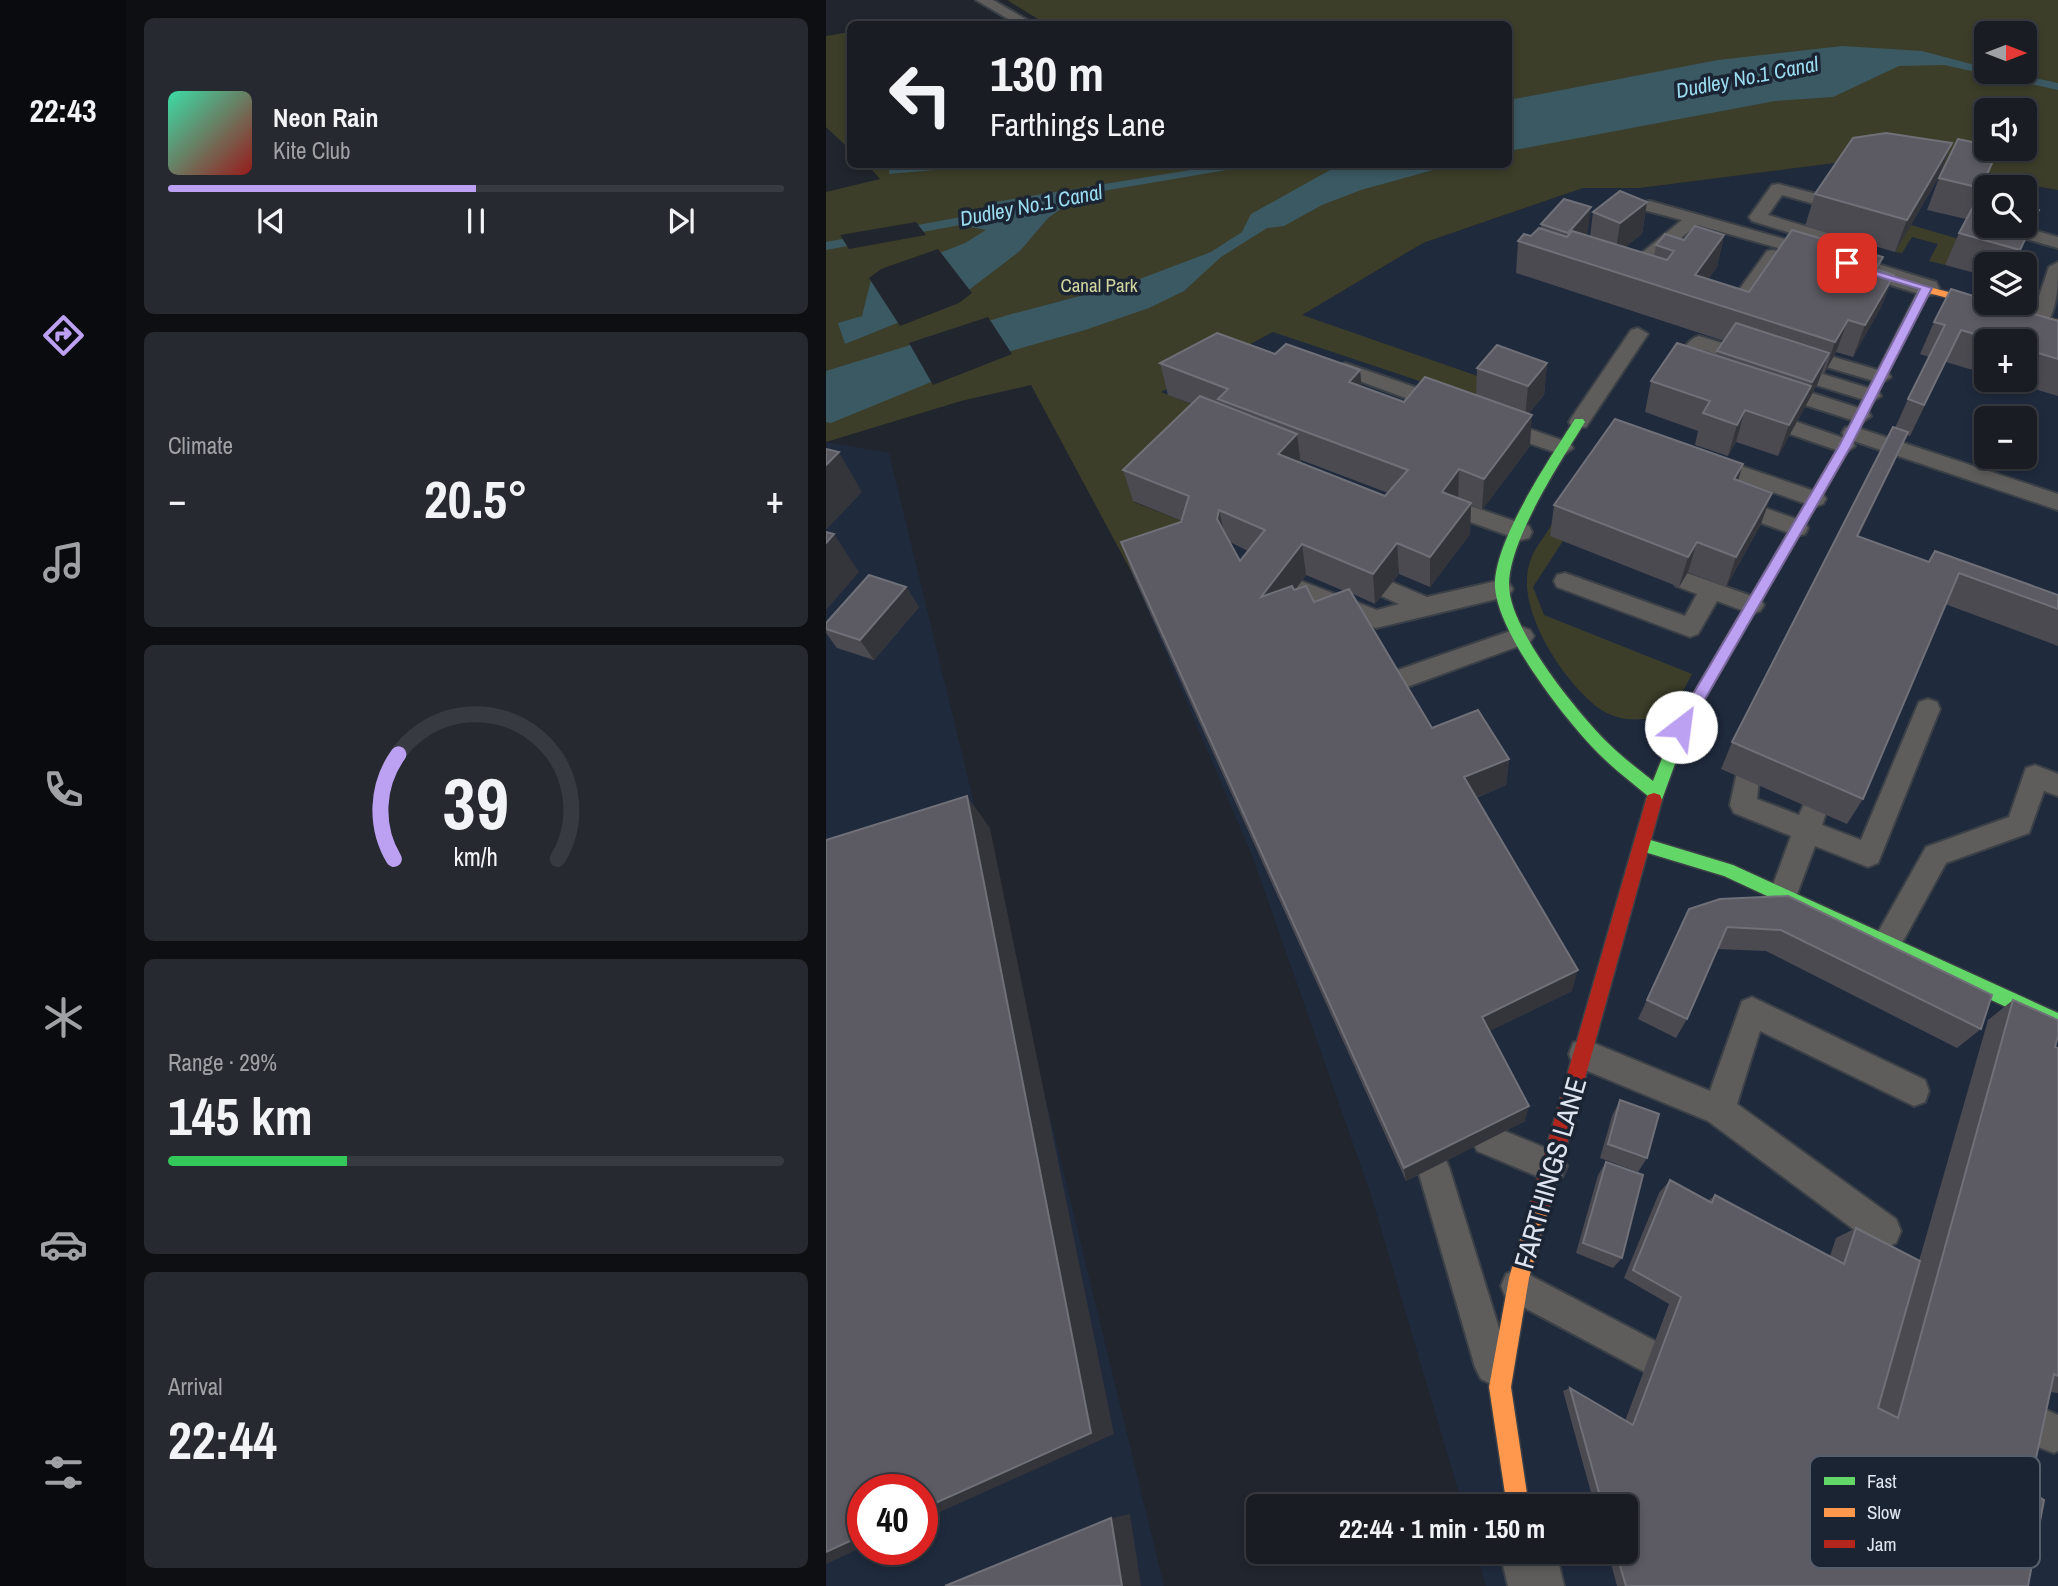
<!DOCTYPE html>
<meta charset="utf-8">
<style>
:root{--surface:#191c22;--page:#26292f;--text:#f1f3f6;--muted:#9fa1a5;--line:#373a40;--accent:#bca0f2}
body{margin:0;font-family:"Archivo Narrow",sans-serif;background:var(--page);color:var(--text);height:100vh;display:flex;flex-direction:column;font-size:26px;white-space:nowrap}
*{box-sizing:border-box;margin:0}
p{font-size:23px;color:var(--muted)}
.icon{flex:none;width:38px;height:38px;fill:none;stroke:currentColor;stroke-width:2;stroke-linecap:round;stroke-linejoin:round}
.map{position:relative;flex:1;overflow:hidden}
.drawer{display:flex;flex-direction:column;gap:18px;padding:18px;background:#0e0f13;width:700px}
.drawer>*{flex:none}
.banner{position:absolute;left:21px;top:21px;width:665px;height:147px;border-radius:10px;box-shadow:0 4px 10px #0003,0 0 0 2px var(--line);background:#191c22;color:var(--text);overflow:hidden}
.needle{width:46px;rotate:90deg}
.fabs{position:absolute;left:1148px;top:21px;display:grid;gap:14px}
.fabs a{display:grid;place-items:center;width:63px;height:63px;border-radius:10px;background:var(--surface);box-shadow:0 4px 10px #0003,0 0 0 2px var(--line);font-size:35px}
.speed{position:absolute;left:21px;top:1474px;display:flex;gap:14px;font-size:35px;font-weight:700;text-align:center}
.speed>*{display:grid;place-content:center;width:91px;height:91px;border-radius:50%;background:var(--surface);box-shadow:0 4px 10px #0003,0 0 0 2px var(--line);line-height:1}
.speed .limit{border:10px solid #d22;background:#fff;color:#111}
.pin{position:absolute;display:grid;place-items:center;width:60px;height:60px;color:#fff;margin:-30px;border-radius:14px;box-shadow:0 4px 10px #0006}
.me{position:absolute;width:77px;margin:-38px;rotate:30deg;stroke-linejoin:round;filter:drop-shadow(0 0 5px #0008)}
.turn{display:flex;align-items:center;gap:24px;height:147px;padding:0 28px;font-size:32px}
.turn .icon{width:91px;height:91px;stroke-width:2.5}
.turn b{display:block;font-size:49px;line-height:60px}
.big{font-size:52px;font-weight:700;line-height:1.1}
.drawer .widget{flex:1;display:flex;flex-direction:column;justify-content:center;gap:10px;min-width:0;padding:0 24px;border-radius:10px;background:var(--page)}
.drawer .dial{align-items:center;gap:0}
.dial svg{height:182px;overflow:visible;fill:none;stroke:var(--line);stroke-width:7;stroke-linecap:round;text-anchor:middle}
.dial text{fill:var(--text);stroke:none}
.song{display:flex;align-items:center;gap:21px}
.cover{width:84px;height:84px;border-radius:10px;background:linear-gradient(135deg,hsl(160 70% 55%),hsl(0 70% 35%))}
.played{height:7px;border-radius:4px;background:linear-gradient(90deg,var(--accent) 50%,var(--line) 50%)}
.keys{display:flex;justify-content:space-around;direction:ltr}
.heat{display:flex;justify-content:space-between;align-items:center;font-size:38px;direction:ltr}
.charge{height:10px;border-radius:5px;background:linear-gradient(90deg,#34c759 29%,var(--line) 0)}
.trip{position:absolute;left:420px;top:1494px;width:392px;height:70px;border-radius:10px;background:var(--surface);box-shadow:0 4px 10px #0003,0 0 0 2px var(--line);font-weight:700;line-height:70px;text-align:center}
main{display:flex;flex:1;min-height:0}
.menu{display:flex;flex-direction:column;width:126px;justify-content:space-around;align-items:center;background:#0a0b0e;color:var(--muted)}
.menu .icon{width:49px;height:49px}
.menu .selected{color:var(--accent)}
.menu b{font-size:32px;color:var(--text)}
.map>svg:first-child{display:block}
</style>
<main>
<nav class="menu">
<b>22:43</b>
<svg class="icon selected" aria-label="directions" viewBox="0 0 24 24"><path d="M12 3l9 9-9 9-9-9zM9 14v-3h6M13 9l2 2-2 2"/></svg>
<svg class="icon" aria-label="music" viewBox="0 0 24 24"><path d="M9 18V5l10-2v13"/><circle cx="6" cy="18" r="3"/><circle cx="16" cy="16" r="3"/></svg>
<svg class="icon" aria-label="phone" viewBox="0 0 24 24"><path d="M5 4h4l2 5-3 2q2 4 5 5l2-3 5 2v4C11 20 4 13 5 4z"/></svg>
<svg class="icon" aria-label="climate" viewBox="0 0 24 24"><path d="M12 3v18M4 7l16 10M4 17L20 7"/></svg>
<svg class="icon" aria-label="car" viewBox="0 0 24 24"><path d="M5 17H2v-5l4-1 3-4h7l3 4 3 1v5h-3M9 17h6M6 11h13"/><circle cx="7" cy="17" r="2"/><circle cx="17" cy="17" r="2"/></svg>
<svg class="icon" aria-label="filters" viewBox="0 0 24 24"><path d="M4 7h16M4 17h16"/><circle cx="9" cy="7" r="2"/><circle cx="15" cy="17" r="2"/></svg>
</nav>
<section class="drawer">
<div class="widget">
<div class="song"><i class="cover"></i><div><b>Neon Rain</b><p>Kite Club</p></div></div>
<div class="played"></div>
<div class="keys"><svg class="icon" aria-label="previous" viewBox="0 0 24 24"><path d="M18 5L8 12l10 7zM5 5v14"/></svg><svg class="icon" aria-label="pause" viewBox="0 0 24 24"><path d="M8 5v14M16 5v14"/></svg><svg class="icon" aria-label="next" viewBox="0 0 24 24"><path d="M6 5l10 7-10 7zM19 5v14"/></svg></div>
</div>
<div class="widget"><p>Climate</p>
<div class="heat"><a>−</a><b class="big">20.5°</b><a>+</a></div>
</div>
<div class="widget dial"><svg viewBox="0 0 100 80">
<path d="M14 69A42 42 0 1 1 86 69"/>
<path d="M14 69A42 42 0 0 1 16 23" stroke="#bca0f2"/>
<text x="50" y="56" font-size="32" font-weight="700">39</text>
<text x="50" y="72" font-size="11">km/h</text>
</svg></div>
<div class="widget"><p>Range · 29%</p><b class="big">145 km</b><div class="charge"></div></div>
<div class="widget"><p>Arrival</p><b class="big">22:44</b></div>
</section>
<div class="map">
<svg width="1232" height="1586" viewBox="0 0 1232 1586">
<rect width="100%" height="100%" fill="#21252d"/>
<!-- built -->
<g fill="#1f2a3d" fill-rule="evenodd">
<path d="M1025 161 1119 171 1232 190V1586H660L650 1552H800V1507H637L545 1195 427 858 306 573 364 553 334 392 447 332 597 243 757 188H814ZM1160 187H1199V226H1160ZM1160 264H1199V303H1160ZM1160 341H1199V380H1160ZM1160 418H1199V457H1160Z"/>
<path d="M0 442 63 453 338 1586H0ZM37 1489H96V1549H37Z"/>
</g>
<!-- green -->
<g fill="#3c3e29" fill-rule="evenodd">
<path d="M181 0H1232V190L1119 171 1114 175 1025 161 814 188H757L597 243 476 315 666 381 650 400 447 332 335 392 393 415 308 502 371 527 364 553 306 573 205 385 135 401 0 442V192L54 179 41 164H682V24H220ZM1160 33H1199V72H1160ZM1160 110H1199V149H1160Z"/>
<polygon points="24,32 24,143 19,145 0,127 0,36"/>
<polygon points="1085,225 1133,239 1119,265 1103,261 1112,244 1086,237 1076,253 1069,252"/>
<path d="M773 447 737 541 707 587 718 615 866 674 846 712C824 721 795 724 774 709 737 682 688 607 704 562 707 550 717 539 723 529 740 502 756 474 773 447Z"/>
</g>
<!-- water -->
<g fill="#3b5963">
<polygon points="1016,46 1096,51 1160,68 1160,72 1180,72 1232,83 1232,90 1118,65 1073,66 1007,97 949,101 683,151 683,100 892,60"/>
<polygon points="64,165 64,164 164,165 63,174"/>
<polygon points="395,165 430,165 277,191 236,208 222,218 194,251 131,299 19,344 12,323 36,316 45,280 139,243 160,230 134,225 0,250 0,242 135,217 169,202"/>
<polygon points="513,165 625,165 535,190 496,205 458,226 441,228 395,257 358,291 323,308 259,330 171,355 5,423 0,422 0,371 182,315 303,283 385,252 416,232 425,214"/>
</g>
<!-- pier -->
<g fill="#21252d">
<polygon points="90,222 100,235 23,249 14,235"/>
<polygon points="112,249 146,293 133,303 74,326 43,278 55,269"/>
<polygon points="162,317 186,354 107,385 83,343"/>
</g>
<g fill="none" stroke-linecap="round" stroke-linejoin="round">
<!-- lane casing -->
<g stroke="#3c4147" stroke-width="4">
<g id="lane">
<polygon points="150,0 167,0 208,24 191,24"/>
<polygon points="952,184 1002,197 1004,201 1002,205 996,206 956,195 942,215 1022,239 1032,252 1024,266 1012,266 1009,262 1014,252 1010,247 926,221 923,217 926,213 946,185"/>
<polygon points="824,201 997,250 1000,254 991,259 871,225 808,277 796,277 793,273 796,269 856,220 818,210 815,206 818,202"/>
<polygon points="1166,226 1193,226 1232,237 1232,248 1169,230"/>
<polygon points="947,250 982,259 985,263 976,268 951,262 924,302 910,302 908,298 910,294 941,251"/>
<path d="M1232 262C1232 284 1232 305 1221 324H1207L1205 320 1223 267Z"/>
<polygon points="812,328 822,334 760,427 746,427 743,422 746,417 805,330"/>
<path d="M873 336 1052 391 1055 396 1045 402 877 350 863 370H849L846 366C853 356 861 339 873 336Z"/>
<polygon points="1004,356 1062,373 1065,377 1055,383 997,366 994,362"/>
<polygon points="519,363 626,400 629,405 619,412 612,410 512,373 509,369"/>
<polygon points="983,392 1042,411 1045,416 1035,423 976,404 973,399 976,394"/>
<polygon points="672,418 744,443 747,448 737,455 665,430 662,425 665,420"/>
<polygon points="968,421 1026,441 1029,446 1019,453 961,433 958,428"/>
<polygon points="1026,426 1232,494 1232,510 1019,438 1016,433 1019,428"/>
<polygon points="880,454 997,494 1000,499 997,504 989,507 873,466 869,461 873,456"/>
<polygon points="905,496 979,522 982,528 979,534 971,536 897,509 894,504 897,499"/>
<polygon points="627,500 703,526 706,532 703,538 695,540 619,513 616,508 619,503"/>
<polygon points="449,571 551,610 573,604 553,595 549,589 553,583 561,580 601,597 675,580 683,583 687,589 683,595 675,598 550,628 441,585 438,579 441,573"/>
<polygon points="858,572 934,599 938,605 934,611 926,614 891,601 872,634 864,637 731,587 728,581 731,575 739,573 859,616 871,594 850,586 847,580 850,574"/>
<polygon points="696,627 704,630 708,636 704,642 578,688 569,685 566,678 569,671"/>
<polygon points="1102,699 1111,702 1114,709 1052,863 1042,867 989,846 967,905 957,909 947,905 943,896 965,836 908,813 904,805 911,772 920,769 929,772 933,780 931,799 973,815 979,802 988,799 997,802 1001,810 996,825 1035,840 1090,709 1093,702"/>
<polygon points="1209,765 1232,774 1232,796 1218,791 1203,833 1120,863 1071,952 1061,956 1051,952 1047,943 1051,934 1100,847 1183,817 1200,768"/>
<polygon points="926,997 1099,1080 1103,1091 1099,1102 1088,1106 934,1031 911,1104 1070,1219 1075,1231 1070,1243 1058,1248 1046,1243 882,1121 747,1065 743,1054 747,1043 758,1039 884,1091 916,1001"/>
<polygon points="662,1124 736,1155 741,1166 736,1177 725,1182 651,1151 646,1140 651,1129"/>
<polygon points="607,1151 618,1156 623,1167 685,1367 679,1379 667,1385 655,1379 649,1367 591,1167 596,1156"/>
<polygon points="692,1269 835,1344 841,1356 835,1368 823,1374 811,1368 680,1298 675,1286 680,1274"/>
<path d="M1188 1396 1232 1415V1451L1228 1453C1207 1445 1179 1435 1170 1414L1175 1401Z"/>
</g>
</g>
<!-- street casing -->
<g stroke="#3c4147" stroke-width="4">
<g id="street">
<polygon points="1016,253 1110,282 1113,288 1110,294 1100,296 1007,267 1003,261 1007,255"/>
<polygon points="674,1552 730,1552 738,1586 682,1586"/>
</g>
</g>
<!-- fast casing -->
<g stroke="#3c4147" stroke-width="3">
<g id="fast">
<path d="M1099 286 1105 289 1025 446 862 728 834 805 828 807 822 805 820 800 822 796C805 782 788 769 773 754 740 721 672 634 669 587 667 542 724 458 749 419H757L759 422C735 461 682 541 683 586 684 630 751 712 782 743 796 757 812 769 827 781L850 723 1013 446 1093 289Z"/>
<polygon points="818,838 907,865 1232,1013 1232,1031 898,876 812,850 810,845 812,840"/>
</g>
</g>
<!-- slow casing -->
<g stroke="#3c4147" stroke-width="3">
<g id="slow">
<polygon points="1099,286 1232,320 1232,327 1095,291 1095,287"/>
<polygon points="715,1191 722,1194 725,1201 703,1278 685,1387 703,1507 681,1507 663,1387 683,1278 705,1201 708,1194"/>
</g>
</g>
<!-- jam casing -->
<g stroke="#3c4147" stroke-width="3">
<polygon id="jam" points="828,793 834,795 836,800 725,1201 722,1208 715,1211 708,1208 705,1201 820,800 822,795"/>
</g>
<!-- lane -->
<use href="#lane" fill="#5e5d5c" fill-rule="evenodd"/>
<!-- street -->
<use href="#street" fill="#5e5d5c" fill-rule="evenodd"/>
<!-- fast -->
<use href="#fast" fill="#63d668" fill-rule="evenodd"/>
<!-- slow -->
<use href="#slow" fill="#ff974d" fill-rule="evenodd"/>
<!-- jam -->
<use href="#jam" fill="#b3261e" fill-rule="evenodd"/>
</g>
<!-- wall -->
<g fill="#4c4a51" fill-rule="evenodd">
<polygon points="1126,143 1114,175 1069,252 979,226 989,194"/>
<polygon points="1157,151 1170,154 1150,201 1213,210 1187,264 1160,264 1160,276 1119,265 1133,233 1140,219 1101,210 1113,178"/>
<polygon points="821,202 816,234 799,247 828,256 830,245 858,240 898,235 891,267 882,279 923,292 1057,257 1052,270 1068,275 1055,307 1027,357 1010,352 998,374 996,373 991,385 952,456 910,442 902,456 869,445 872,431 819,412 825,381 890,355 891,351 898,341 690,273 692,241 705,236 715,229 715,224 764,237 767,212"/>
<polygon points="1232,321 1232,396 1178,380 1199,380 1199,341 1160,341 1160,374 1120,362 1084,436 1081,435 1032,536 1102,562 1109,551 1232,595 1232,646 1119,604 1037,799 1021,824 895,769 906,742 1069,428 1082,399 1103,357 1094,354 1108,322"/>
<path d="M449 354 534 370 535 387 578 402 650 395 651 368 721 363 718 395 703 413 704 446 656 510 645 505 644 534 604 587 573 574 549 604 527 594 606 728 683 759 680 785 650 798 746 991 663 1031 699 1121 580 1181 306 573 295 542 355 522 356 521 307 501 297 470 366 404 342 395 334 363ZM475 460 562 493 559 496 475 463ZM404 542 422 551 414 561ZM480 575 518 591 488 602 469 590Z"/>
<polygon points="912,481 935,524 900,587 862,572 853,587 724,536 728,505"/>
<polygon points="80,587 93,607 48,660 11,648 0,633 0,623"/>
<polygon points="894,899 1155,1029 1131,1048 940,951 891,949 861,1019 850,1038 812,1019 863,909"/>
<polygon points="1187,1000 1229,1047 1232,1048 1232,1393 1224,1392 1203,1491 1202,1586 791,1586 782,1552 800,1552 800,1507 769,1507 737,1391 744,1388 799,1421 843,1304 798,1278 833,1193 844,1180 882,1201 889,1195 1004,1256 1010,1238 1030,1228 1093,1261 1162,1020"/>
<polygon points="794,1100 821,1158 812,1172 774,1158 786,1116"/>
<polygon points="780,1162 796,1258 787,1268 750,1253 772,1175"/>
</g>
<!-- shaded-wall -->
<g fill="#34343b">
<polygon points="1126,143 1114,175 1069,252 1081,220"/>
<polygon points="821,202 816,234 789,255 794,223"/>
<polygon points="765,207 761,239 740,256 742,233"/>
<polygon points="898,235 891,267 869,297 869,275"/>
<polygon points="1068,275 1055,307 1027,357 1039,325"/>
<polygon points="1022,320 1010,352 998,374 1009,342"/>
<polygon points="1003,353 991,385 952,456 963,425"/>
<polygon points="721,363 718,395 699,418 702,386"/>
<polygon points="534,370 537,402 523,382"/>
<polygon points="919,410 910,442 902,456 911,425"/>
<polygon points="706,415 704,446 656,510 658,479"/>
<polygon points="1082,432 1068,464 1018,566 1031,536"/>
<polygon points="471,434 475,465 452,454"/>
<polygon points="13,452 36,492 0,530 0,465"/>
<polygon points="917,464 908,495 908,479"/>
<polygon points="633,469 632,501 616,492"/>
<polygon points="946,493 935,524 900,587 910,557"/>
<polygon points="645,503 644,534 604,587 604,557"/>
<polygon points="393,510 400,541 391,519"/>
<polygon points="8,534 33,572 0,610 0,543"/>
<polygon points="871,542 862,572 853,587 862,557"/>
<polygon points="571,543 573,574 549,604 547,574"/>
<polygon points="476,544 480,575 441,627 435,597"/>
<polygon points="80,587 93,607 48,660 34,640"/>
<polygon points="683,759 680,785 637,803 638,777"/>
<polygon points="141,796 164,828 288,1434 96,1520"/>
<polygon points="752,970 746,991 654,1036 656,1017"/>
<polygon points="703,1106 699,1121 580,1181 578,1168"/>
<polygon points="304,1514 315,1586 296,1586 285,1518"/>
<polygon points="37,1535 37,1547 0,1564 0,1552"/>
</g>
<!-- building -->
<g fill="#5c5a62" stroke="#707078" stroke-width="2" fill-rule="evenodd">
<polygon points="1060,133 1126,143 1081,220 989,194 1027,138"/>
<polygon points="1132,139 1160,145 1157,151 1170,154 1155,188 1113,178"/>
<polygon points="794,191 821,202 794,223 767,212"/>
<polygon points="1154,194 1160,196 1160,226 1199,226 1199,206 1213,210 1194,250 1133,233"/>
<polygon points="738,199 765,207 742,233 715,224"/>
<polygon points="869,226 898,235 869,275 923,292 966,230 1057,257 1050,269 1068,275 1039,325 1022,320 1009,342 692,241 698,234 705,236 713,228 741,237 746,231 841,260 848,251 830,245 839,234 858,240"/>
<polygon points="1125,289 1160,300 1160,303 1170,303 1232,321 1232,359 1199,349 1199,341 1173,341 1135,330 1098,405 1082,399 1119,325 1108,322"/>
<polygon points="910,323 1003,353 986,382 891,351"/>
<path d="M391 333 449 354 460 344 534 370 523 382 578 402 599 377 706 415 658 479 633 469 616 492 645 503 604 557 571 543 547 574 476 544 435 597 466 586 468 590 480 586 488 602 523 589 606 728 652 710 683 759 638 777 752 970 656 1017 703 1106 578 1168 295 542 355 522 363 496 297 470 374 396 471 434 452 454 559 496 582 470 392 399 402 389 334 363ZM393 510 439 530 414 561 391 519Z"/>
<polygon points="851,343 985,386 963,425 919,410 911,425 877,413 884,401 825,381"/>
<polygon points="671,345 721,363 702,386 651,368"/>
<polygon points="789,419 917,464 908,479 946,493 910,557 871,542 862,557 728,505"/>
<polygon points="1067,427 1082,432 1031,536 1103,562 1109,551 1232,595 1232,609 1133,573 1037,799 906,742"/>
<polygon points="0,449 13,452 0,465"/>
<polygon points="0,532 8,534 0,543"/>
<polygon points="43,575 80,587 34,640 0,629 0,623"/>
<polygon points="141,796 265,1433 96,1509 96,1489 37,1489 37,1535 0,1552 0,840"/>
<polygon points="962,896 1166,995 1155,1029 955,930 901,927 861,1019 821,1000 863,909 894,899"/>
<polygon points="1187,1000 1232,1020 1232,1036 1229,1047 1232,1048 1232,1376 1228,1374 1203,1491 1218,1500 1202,1586 800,1586 790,1552 800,1552 800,1507 777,1507 744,1388 807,1425 855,1297 807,1270 844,1180 886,1203 889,1195 1018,1264 1030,1228 1094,1261 1052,1408 1072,1418"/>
<polygon points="794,1100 833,1114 821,1158 782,1144"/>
<polygon points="780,1162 817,1175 796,1258 757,1243"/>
<polygon points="285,1518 296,1586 119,1586"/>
</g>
<!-- route -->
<polygon fill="#bca0f2" stroke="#7a689d" stroke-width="2" points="1017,261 1106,288 1025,446 860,732 850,732 850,723 1013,446 1094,289 1017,266"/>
<g text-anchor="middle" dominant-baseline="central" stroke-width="7" stroke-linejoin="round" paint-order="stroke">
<!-- far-park labels -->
<g font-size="19" fill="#d1d59f" stroke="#1b2433">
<text x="273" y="285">Canal Park</text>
</g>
<!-- far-water labels -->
<g font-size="21" font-style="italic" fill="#9bdcf0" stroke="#1b2433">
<text transform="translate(921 77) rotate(-11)">Dudley No.1 Canal</text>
<text transform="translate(205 205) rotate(-11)">Dudley No.1 Canal</text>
</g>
<!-- near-street labels -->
<g font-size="28" fill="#dfe5f0" stroke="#1b2433">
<text transform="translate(724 1173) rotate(-74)">FARTHINGS LANE</text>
</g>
</g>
<!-- legend -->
<rect x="984" y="1456" width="230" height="112" rx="10" fill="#1b2433" stroke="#565e6c" stroke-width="2"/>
<rect x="998" y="1477" width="31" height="8" fill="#63d668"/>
<rect x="998" y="1508" width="31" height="9" fill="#ff974d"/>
<rect x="998" y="1540" width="31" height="8" fill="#b3261e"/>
<g font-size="19" fill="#dfe5f0">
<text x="1041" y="1488">Fast</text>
<text x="1041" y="1519">Slow</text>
<text x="1041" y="1551">Jam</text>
</g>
</svg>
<div class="fabs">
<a><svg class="needle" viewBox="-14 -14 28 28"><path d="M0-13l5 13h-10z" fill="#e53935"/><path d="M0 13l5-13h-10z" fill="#9fa1a5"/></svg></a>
<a><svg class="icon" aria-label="sound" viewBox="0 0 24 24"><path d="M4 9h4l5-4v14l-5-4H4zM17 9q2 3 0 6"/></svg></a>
<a><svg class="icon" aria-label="search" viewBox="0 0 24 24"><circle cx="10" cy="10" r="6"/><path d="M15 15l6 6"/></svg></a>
<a><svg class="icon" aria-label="layers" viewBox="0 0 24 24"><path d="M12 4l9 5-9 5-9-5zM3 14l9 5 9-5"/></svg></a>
<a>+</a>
<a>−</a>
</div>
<div class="speed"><div class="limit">40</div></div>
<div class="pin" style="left:1021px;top:263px;background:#d93025"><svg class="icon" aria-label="arrive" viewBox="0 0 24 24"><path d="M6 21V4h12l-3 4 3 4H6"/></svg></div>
<svg class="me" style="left:855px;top:727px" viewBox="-20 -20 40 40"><circle r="19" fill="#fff"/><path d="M0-13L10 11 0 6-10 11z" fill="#bca0f2"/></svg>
<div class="trip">22:44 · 1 min · 150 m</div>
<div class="banner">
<div class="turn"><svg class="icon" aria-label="left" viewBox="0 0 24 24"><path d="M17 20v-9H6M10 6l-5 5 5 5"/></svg><div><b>130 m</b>Farthings Lane</div></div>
</div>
</div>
</main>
